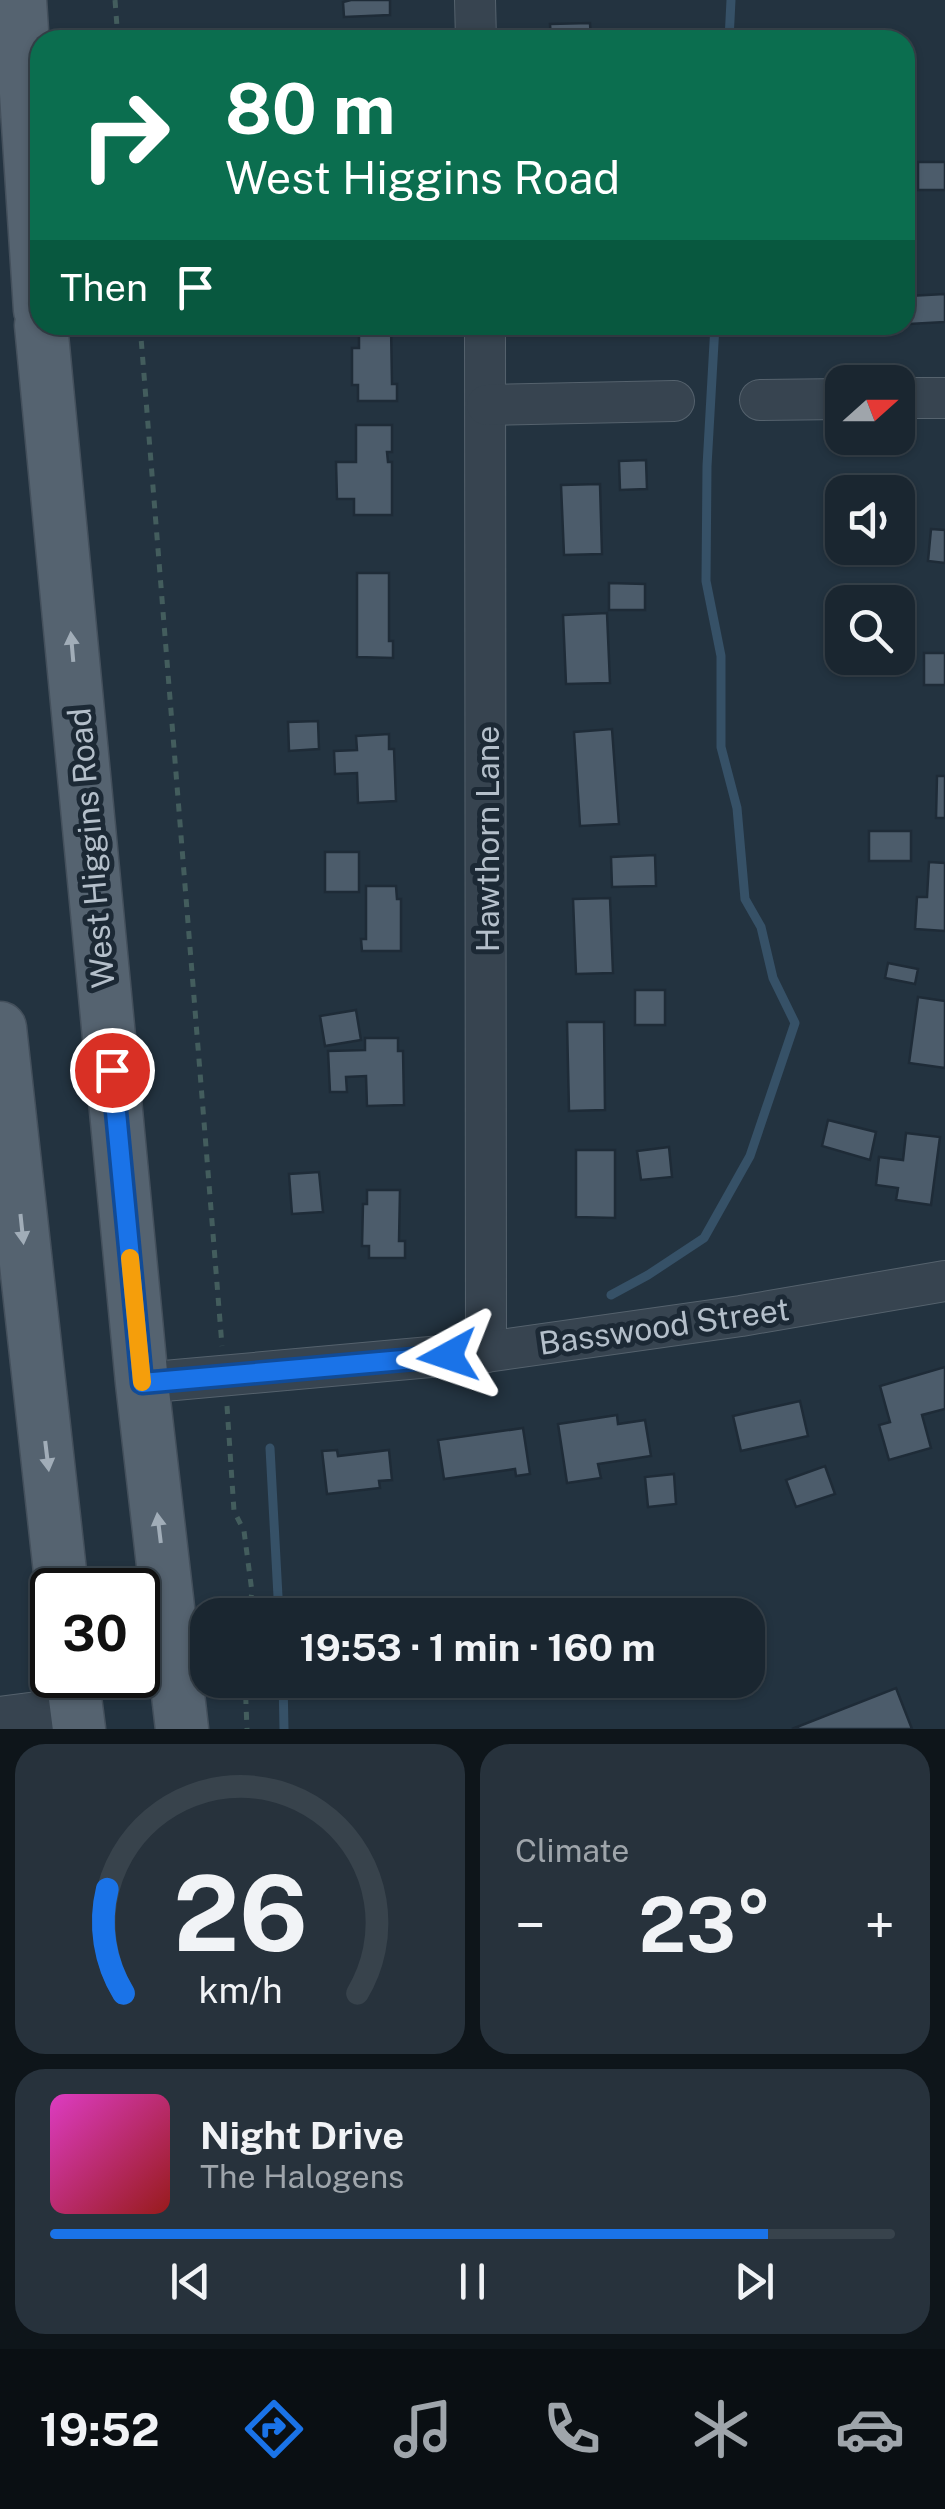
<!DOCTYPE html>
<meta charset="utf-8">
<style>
:root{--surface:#1a2630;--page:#27323c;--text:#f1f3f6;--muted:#9fa5ab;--line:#38434c;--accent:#1a73e8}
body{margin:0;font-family:"Public Sans",sans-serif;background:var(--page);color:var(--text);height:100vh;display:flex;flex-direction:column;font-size:38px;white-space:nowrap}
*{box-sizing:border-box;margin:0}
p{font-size:32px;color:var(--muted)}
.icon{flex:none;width:55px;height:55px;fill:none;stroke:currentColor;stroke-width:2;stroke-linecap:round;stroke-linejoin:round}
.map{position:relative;height:1729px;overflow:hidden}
.details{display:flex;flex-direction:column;gap:15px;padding:15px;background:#0e151a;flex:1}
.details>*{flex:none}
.banner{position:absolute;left:30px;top:30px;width:885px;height:305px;border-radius:30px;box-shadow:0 2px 8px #0004,0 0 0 2px var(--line);background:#0b6e4f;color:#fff;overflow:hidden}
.needle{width:65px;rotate:69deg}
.fabs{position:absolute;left:825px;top:365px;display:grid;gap:20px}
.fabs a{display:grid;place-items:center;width:90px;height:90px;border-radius:20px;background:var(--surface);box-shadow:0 2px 8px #0004,0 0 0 2px var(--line);font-size:50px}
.speed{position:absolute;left:30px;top:1568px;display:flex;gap:20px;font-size:50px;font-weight:700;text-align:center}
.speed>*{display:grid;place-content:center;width:130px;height:130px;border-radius:50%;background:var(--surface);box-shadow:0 2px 8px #0004,0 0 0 2px var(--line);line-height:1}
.speed .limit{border:5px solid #111;border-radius:15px;background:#fff;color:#111}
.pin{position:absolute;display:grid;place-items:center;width:85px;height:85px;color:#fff;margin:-42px;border:5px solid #fff;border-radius:50%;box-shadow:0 2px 10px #0007}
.me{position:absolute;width:110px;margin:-55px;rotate:265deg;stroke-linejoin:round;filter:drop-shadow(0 0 8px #0008)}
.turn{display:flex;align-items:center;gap:35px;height:210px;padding:0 30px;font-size:45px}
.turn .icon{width:130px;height:130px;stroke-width:2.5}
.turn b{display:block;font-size:70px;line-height:85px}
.then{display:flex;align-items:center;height:95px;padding:0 30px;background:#0003;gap:20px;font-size:38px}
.big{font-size:75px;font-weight:700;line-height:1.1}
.details .tile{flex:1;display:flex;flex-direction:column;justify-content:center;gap:15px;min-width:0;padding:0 35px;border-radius:30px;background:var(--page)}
.details .dial{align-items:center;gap:0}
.dial svg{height:260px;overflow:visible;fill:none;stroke:var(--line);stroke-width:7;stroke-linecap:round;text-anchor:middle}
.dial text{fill:var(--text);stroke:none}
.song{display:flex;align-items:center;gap:30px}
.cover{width:120px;height:120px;border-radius:15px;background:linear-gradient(135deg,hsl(310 70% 55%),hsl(0 70% 35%))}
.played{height:10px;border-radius:5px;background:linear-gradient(90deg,var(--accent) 85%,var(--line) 85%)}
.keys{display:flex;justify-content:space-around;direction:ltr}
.heat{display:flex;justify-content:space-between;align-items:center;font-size:55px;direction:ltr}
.details .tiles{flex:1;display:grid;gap:15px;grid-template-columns:1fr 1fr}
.tile:last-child{grid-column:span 2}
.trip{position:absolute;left:190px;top:1598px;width:575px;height:100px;border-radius:30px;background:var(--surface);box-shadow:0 2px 8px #0004,0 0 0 2px var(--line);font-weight:700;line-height:100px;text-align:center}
.menu{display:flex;height:160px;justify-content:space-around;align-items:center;background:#0a0f13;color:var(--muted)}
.menu .icon{width:70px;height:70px}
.menu .selected{color:var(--accent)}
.menu b{font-size:45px;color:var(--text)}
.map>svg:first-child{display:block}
</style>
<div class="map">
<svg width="945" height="1729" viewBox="0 0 945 1729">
<rect width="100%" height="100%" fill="#233340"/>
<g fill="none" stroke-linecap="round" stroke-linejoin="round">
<!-- stream -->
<g stroke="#365167" stroke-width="9">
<polyline points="729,40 731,0"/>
<polyline points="611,1295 648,1275 704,1238 750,1156 795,1023 773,978 761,927 745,899 737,808 721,747 721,656 706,581 707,466 715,325"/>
<polyline points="270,1448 279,1615"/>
<polyline points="283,1680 284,1729"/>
</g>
</g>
<!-- building -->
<g fill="#4c5c6b" stroke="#1e2b37" stroke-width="2.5">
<polygon points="351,0 390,0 390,15 344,17 343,2"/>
<polygon points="590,23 591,40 551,40 550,24"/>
<rect x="918" y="162" width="27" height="28"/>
<polygon points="945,294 945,322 909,324 908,296"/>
<polygon points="359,325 391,325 392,384 397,384 397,401 358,401 358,385 352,385 352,348 359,348"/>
<polygon points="356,425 392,425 392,452 387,452 388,462 392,462 392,515 354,515 354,499 337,499 336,462 356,462"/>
<polygon points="646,460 647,489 620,490 619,461"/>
<polygon points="600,484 602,554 564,555 561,485"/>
<polygon points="931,529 945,530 945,563 928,561"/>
<polygon points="357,573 389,573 389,641 393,641 393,658 357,657"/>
<polygon points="609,583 645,584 645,610 609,610"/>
<polygon points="607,613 610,683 566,684 563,615"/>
<rect x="924" y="653" width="21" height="32"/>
<polygon points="318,721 319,749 289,751 288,722"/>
<polygon points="612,729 619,824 580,826 574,732"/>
<polygon points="389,734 389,749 394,749 396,801 358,803 357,773 335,774 334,751 357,750 356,736"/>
<polygon points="937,776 945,776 945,818 936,818"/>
<rect x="869" y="831" width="42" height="30"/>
<rect x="325" y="852" width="34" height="40"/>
<polygon points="655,855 656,886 612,887 611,857"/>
<polygon points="929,862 945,863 945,931 915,929 917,897 927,897"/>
<polygon points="366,886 396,886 397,899 401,899 401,951 362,951 361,939 366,939"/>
<polygon points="610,898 613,973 576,974 573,899"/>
<polygon points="888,963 918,969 915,984 885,978"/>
<rect x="635" y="990" width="30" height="35"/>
<polygon points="918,997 945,1001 945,1068 909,1063"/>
<polygon points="356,1010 361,1040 325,1046 320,1016"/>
<polygon points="567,1022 604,1022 605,1110 569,1111"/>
<polygon points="365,1038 398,1038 398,1051 403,1051 404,1105 367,1106 366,1076 346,1077 347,1092 330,1092 328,1051 365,1050"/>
<polygon points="828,1120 876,1132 870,1160 822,1146"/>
<polygon points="906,1133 940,1137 931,1205 896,1200 898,1188 876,1185 879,1157 903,1160"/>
<polygon points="669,1147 672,1177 641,1180 637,1151"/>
<polygon points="576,1150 615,1150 615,1218 576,1217"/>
<polygon points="319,1172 323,1212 292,1214 289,1174"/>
<polygon points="367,1190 400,1190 399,1241 405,1241 405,1258 369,1258 369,1246 362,1246 363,1204 367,1204"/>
<polygon points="945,1367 945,1409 922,1415 931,1448 889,1460 879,1425 890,1422 880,1386"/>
<polygon points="800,1401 808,1436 741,1451 733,1416"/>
<polygon points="617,1415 618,1424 645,1420 651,1456 598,1464 601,1478 567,1483 558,1424"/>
<polygon points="523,1428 530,1474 516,1476 515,1469 444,1479 438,1440"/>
<polygon points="337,1450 338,1456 389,1450 392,1480 379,1481 380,1488 327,1494 322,1451"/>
<polygon points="825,1466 835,1494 796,1507 786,1480"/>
<polygon points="674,1474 676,1504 648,1507 645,1477"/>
<polygon points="896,1688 912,1729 792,1729"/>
</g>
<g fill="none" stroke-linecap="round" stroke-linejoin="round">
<!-- minor casing -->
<g stroke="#55626d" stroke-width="42">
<g id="minor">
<polyline points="475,0 476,40"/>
<polyline points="485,325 486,1352"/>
<polyline points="898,398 945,398"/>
<polyline points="760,400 842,399"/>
<polyline points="487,405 674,401"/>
<polyline points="142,1383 486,1352 741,1316 945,1281"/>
<polyline points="0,1717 76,1707"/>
</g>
</g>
<!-- major casing -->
<g stroke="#44505c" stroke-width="55">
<g id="major">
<polyline points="20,0 40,310"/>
<polyline points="41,325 142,1383 182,1729"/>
<polyline points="0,1028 62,1590"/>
<polyline points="72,1675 79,1729"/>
</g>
</g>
<!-- path -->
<g stroke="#435d5d" stroke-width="5" stroke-dasharray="8 8" stroke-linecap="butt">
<polyline points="115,0 118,40"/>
<polyline points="140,325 222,1346"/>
<polyline points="227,1406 234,1511 244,1531 252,1592 248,1615"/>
<polyline points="245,1680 247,1729"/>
</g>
<!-- minor -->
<use href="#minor" stroke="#374450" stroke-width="40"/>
<!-- major -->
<use href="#major" stroke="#556370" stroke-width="52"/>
</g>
<!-- one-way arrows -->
<defs><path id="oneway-solid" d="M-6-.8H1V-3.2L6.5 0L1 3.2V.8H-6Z" transform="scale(2.5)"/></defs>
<g fill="#a1adb8">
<use href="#oneway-solid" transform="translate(72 647) rotate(-95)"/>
<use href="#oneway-solid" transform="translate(22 1229) rotate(84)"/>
<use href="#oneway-solid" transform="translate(47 1456) rotate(83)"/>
<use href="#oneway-solid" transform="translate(159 1528) rotate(-97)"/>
</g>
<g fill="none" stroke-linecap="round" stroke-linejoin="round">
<!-- route casing -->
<g stroke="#114b97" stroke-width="25">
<polyline id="route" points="112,1070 142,1383 448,1356"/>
</g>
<!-- route -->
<use href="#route" stroke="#1a73e8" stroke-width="18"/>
<!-- slow -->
<polyline stroke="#f59e0b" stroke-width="18" points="130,1258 142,1382"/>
</g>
<g text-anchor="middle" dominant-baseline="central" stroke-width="10" stroke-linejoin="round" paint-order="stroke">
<!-- street labels -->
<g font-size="32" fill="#b4bfca" stroke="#1c2935">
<text transform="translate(487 839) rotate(-90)">Hawthorn Lane</text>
<text transform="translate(91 848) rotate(-95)">West Higgins Road</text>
<text transform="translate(664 1326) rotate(-8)">Basswood Street</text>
</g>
</g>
</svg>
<div class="fabs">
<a><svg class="needle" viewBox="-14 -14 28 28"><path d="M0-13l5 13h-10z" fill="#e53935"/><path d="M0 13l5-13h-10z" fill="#9fa5ab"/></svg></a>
<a><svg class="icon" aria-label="sound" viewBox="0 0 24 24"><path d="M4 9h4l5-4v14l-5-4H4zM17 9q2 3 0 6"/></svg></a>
<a><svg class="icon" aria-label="search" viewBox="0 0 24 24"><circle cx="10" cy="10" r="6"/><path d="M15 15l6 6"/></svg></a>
</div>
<div class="speed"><div class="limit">30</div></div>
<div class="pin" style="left:112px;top:1070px;background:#d93025"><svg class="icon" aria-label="arrive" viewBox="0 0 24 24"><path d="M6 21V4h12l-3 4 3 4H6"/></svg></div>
<svg class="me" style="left:448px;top:1356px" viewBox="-20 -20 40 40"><path d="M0-17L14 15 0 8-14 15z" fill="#1a73e8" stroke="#fff" stroke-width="4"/></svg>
<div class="trip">19:53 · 1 min · 160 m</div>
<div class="banner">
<div class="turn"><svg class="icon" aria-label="right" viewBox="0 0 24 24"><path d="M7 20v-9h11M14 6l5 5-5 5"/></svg><div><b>80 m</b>West Higgins Road</div></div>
<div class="then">Then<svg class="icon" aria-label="arrive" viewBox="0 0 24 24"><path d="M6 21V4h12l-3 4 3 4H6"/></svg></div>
</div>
</div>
<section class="details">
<div class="tiles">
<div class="tile dial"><svg viewBox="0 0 100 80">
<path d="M14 69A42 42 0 1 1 86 69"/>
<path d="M14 69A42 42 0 0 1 9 37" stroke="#1a73e8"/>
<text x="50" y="56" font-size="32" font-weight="700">26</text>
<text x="50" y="72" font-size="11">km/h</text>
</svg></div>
<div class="tile"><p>Climate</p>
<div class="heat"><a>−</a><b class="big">23°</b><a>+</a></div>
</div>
<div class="tile">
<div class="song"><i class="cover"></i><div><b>Night Drive</b><p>The Halogens</p></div></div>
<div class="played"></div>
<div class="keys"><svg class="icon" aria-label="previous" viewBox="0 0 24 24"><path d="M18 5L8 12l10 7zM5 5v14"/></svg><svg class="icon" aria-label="pause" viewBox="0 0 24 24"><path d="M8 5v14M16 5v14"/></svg><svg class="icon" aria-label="next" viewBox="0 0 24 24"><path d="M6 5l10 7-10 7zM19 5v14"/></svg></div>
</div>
</div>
</section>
<nav class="menu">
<b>19:52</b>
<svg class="icon selected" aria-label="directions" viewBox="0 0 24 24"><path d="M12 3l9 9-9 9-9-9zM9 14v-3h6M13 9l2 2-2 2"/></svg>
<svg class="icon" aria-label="music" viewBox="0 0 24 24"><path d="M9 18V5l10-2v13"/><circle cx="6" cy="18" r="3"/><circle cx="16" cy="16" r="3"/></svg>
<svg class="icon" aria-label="phone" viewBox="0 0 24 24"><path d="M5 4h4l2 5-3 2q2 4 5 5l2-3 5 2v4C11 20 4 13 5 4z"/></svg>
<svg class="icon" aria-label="climate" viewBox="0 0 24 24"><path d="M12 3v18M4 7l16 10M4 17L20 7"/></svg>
<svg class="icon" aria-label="car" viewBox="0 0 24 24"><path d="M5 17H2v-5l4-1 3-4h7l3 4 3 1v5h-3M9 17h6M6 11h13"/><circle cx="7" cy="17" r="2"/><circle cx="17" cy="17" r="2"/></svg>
</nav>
